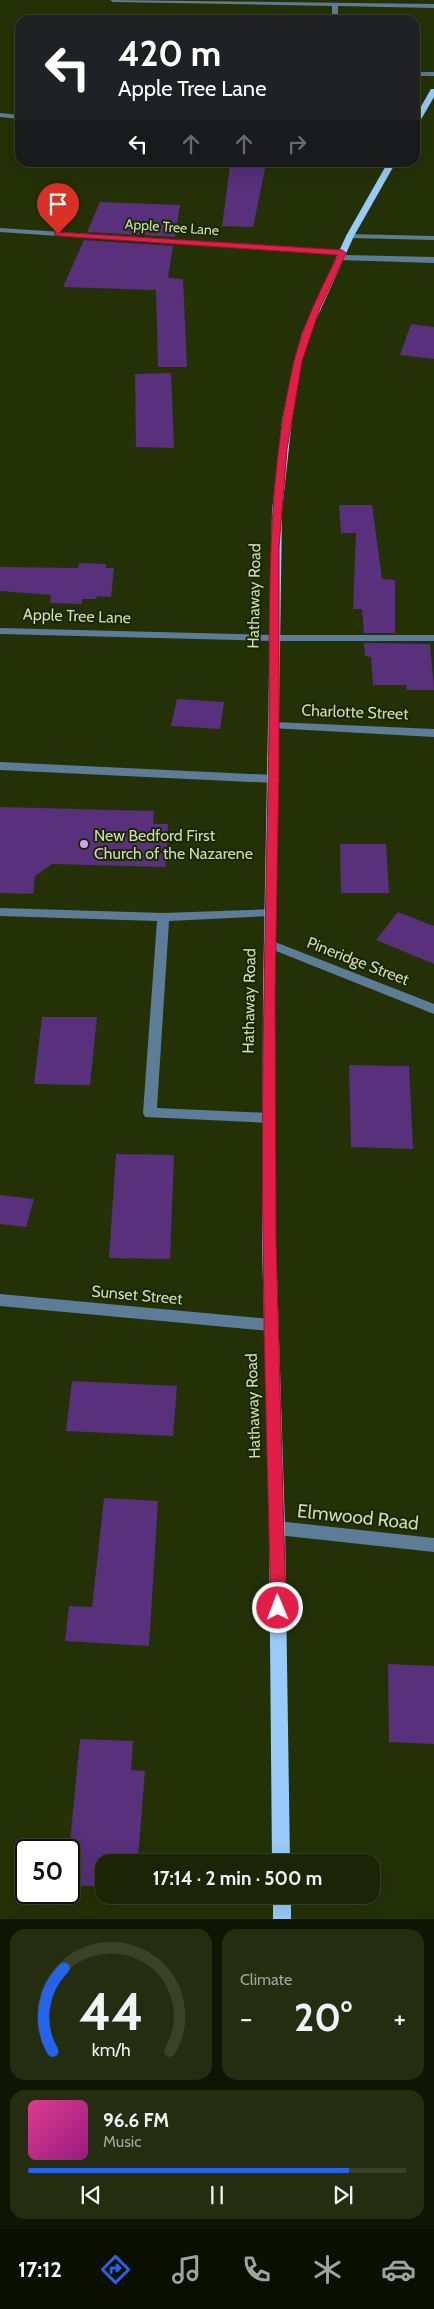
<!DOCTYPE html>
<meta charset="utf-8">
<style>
:root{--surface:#1b2505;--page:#242d0f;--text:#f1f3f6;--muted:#a0a59a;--line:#394227;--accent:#2563eb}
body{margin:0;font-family:Cabin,sans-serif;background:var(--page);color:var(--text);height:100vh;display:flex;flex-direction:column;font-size:19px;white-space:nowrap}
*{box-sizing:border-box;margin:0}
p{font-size:16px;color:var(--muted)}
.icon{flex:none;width:28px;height:28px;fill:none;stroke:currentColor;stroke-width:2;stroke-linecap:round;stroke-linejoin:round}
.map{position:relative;height:1919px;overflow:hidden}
.panel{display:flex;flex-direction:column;gap:10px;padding:10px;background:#0f1403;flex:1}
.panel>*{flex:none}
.guide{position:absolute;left:15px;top:15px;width:405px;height:152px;border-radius:15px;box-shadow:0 5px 20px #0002,0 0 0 1px var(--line);background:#202124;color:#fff;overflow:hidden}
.speed{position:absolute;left:15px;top:1839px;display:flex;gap:10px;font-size:25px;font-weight:700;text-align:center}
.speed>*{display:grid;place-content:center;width:65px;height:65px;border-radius:50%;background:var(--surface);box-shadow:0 5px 20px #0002,0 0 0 1px var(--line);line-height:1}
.speed .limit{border:2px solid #111;border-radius:8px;background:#fff;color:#111}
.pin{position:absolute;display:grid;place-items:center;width:42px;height:42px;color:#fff;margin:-51px -21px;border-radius:50% 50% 50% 0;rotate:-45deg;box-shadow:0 0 5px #0007}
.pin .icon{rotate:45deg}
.me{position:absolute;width:55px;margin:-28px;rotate:359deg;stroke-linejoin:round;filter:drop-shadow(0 0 4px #0008)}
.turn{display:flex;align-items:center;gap:18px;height:105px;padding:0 20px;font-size:22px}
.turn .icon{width:65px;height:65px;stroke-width:2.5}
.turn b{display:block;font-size:35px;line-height:42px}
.lanes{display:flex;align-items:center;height:48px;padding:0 20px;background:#0003;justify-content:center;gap:25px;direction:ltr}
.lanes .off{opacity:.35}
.big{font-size:38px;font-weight:800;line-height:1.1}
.panel .card{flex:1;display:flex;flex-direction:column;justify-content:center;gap:8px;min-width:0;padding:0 18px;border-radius:15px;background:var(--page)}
.panel .dial{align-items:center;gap:0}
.dial svg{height:130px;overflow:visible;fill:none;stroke:var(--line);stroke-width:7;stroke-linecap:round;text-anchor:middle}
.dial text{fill:var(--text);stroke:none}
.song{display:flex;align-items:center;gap:15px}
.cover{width:60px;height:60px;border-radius:8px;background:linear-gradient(135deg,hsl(330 70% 55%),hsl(310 70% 35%))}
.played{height:5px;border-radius:2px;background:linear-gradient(90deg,var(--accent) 85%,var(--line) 85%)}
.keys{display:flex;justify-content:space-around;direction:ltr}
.heat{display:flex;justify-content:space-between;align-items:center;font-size:28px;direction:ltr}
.panel .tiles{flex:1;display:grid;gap:10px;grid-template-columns:1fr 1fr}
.card:last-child{grid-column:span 2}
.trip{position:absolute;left:95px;top:1854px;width:285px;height:50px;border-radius:15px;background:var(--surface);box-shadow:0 5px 20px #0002,0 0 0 1px var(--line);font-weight:800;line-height:50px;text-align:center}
.tab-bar{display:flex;height:80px;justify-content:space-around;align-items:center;background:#0b0f02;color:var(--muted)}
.tab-bar .icon{width:35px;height:35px}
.tab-bar .on{color:var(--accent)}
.tab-bar b{font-size:22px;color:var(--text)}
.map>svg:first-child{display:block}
</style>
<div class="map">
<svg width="434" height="1919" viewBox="0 0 434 1919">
<rect width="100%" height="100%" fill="#243107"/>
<!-- building -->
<g fill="#58307b">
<polygon points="234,163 266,164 253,227 222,226 230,166 234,166"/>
<polygon points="100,202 180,205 175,237 87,232"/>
<polygon points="84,240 173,246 168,278 183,279 187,367 158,367 156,290 63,287"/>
<polygon points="411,324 434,327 434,359 400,355"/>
<polygon points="171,373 174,448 136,447 135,374"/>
<polygon points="339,505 372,505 382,579 395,580 395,633 364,633 362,609 353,609 356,533 341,533"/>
<polygon points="79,563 106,564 106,568 114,568 111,597 97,596 96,599 82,599 82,604 50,603 51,595 0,591 0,567 78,568"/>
<polygon points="364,643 430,644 434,690 407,690 406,685 373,685 371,657 365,656"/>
<polygon points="177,699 224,702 220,729 171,726"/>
<polygon points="0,807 154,811 153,824 168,824 166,867 52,864 35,876 33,894 0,893"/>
<polygon points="340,844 386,844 389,893 341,893"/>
<polygon points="398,912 434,926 434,964 376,940"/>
<polygon points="42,1017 97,1017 90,1085 34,1084"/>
<polygon points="349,1065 409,1066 413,1149 351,1147"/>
<polygon points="116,1154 174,1155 170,1259 109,1258"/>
<polygon points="0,1195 34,1199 26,1227 0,1224"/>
<polygon points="72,1381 177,1386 173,1436 66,1431"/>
<polygon points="104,1498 158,1501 149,1646 65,1641 69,1606 92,1607"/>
<polygon points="388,1664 434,1666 434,1744 389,1742"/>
<polygon points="80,1739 133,1741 131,1770 145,1771 138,1858 121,1857 121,1862 104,1862 104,1887 69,1885 69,1852"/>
</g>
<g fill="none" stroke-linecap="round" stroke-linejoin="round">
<!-- minor -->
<g fill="#5d7c98" fill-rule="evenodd">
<polygon points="110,0 434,4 434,8 338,6 338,20 332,20 332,6 113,2"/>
<rect x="415" y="72" width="19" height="4"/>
<polygon points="0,113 20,115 20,119 0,117"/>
<polygon points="0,228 342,250 345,251 345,255 434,257 434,263 340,260 336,257 337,255 0,232"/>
<polygon points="347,234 434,236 434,240 350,238 346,236"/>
<polygon points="0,628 274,635 434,635 434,641 274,641 0,634"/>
<polygon points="274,722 434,729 434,737 270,728 268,726"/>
<polygon points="0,762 274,775 280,779 274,783 0,770"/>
<polygon points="0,908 163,913 275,909 277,912 271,916 169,921 157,1108 269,1113 274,1114 276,1118 274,1122 269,1123 145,1117 143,1113 157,921 0,916"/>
<polygon points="270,940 434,1004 434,1014 266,947 264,944"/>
<polygon points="0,1294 270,1319 275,1321 277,1325 275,1329 270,1331 0,1306"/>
<polygon points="277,1521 434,1538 434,1552 277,1535 271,1533 269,1528 271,1523"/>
</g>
<!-- major -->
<g fill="#98cbf9" fill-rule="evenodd">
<polygon points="431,89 434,89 434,97 419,123 415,125 415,117"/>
<polygon points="388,162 396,162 354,236 310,333 302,361 292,420 282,511 275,992 276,1243 285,1528 290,1862 272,1862 269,1528 262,1243 263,992 272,511 282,420 294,361 302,333 346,236"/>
<rect x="273" y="1895" width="18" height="24"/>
</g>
</g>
<!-- route -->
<path fill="#e11d48" stroke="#92132f" d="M55 232 342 250 346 253 320 308 302 361 287 449 279 547V769L275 992 276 1243 286 1608 284 1613 278 1615 273 1613 271 1608C268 1487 264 1366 263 1245 261 1092 265 939 268 786 272 645 261 501 294 362 303 324 321 289 338 255L58 236 55 235Z"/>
<!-- markers -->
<circle fill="#c8a5ee" stroke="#1a2700" stroke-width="2" cx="84" cy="844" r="5"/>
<g text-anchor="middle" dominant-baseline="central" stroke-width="4" stroke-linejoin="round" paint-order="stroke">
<!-- far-street labels -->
<g font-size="14" fill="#ccdcb5" stroke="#1a2700">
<text transform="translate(172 227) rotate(4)">Apple Tree Lane</text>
</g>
<!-- street labels -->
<g font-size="16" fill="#ccdcb5" stroke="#1a2700">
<text transform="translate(254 596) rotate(-89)">Hathaway Road</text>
<text transform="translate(77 616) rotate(2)">Apple Tree Lane</text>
<text transform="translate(355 712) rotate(2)">Charlotte Street</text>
<text transform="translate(358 961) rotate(21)">Pineridge Street</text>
<text transform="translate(249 1001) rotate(-89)">Hathaway Road</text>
<text transform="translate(137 1295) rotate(5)">Sunset Street</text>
<text transform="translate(253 1406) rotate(-92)">Hathaway Road</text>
</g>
<!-- poi labels -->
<g font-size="16" fill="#ccdcb5" stroke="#1a2700" text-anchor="start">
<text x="94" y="835">New Bedford First<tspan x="94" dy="18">Church of the Nazarene</tspan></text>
</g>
<!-- near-street labels -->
<g font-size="19" fill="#ccdcb5" stroke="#1a2700">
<text transform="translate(358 1517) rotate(6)">Elmwood Road</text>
</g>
</g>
</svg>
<div class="speed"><div class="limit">50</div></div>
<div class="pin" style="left:58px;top:234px;background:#d93025"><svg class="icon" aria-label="arrive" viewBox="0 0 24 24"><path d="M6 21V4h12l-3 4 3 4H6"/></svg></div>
<svg class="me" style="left:278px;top:1608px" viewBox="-20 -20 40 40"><circle r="17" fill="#e11d48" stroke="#fff" stroke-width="3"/><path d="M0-11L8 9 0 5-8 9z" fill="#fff"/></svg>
<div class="trip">17:14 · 2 min · 500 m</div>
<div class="guide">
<div class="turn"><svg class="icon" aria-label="left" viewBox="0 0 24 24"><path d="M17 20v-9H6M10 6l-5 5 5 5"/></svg><div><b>420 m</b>Apple Tree Lane</div></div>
<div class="lanes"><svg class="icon" aria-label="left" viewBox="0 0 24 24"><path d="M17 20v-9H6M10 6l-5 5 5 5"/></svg><svg class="icon off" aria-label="ahead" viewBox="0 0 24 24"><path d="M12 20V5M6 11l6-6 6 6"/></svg><svg class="icon off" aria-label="ahead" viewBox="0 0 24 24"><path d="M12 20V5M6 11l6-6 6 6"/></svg><svg class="icon off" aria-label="right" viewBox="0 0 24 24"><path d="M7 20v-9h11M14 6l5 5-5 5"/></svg></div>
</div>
</div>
<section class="panel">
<div class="tiles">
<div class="card dial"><svg viewBox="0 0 100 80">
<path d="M14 69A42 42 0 1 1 86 69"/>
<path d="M14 69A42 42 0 0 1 21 18" stroke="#2563eb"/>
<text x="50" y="56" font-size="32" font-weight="700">44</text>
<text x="50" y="72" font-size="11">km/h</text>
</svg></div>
<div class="card"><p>Climate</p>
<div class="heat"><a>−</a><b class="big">20°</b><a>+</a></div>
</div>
<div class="card">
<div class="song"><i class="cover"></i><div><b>96.6 FM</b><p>Music</p></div></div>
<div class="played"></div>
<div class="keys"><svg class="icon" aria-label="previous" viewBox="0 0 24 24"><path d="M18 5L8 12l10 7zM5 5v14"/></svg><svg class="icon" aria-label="pause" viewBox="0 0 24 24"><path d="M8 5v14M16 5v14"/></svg><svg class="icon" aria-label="next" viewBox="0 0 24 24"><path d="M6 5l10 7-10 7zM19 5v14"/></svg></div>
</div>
</div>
</section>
<nav class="tab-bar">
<b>17:12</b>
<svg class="icon on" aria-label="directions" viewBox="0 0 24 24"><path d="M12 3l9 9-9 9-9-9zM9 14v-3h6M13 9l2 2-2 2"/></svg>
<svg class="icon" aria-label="music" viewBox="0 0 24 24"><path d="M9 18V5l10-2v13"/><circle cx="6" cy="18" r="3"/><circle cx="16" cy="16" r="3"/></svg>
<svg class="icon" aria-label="phone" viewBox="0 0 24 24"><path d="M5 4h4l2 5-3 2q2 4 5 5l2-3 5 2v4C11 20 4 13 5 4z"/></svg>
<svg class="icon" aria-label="climate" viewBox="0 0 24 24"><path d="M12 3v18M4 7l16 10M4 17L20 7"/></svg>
<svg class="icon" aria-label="car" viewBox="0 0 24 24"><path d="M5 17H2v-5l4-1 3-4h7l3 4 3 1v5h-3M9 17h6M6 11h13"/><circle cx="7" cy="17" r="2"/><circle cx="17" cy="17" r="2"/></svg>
</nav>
